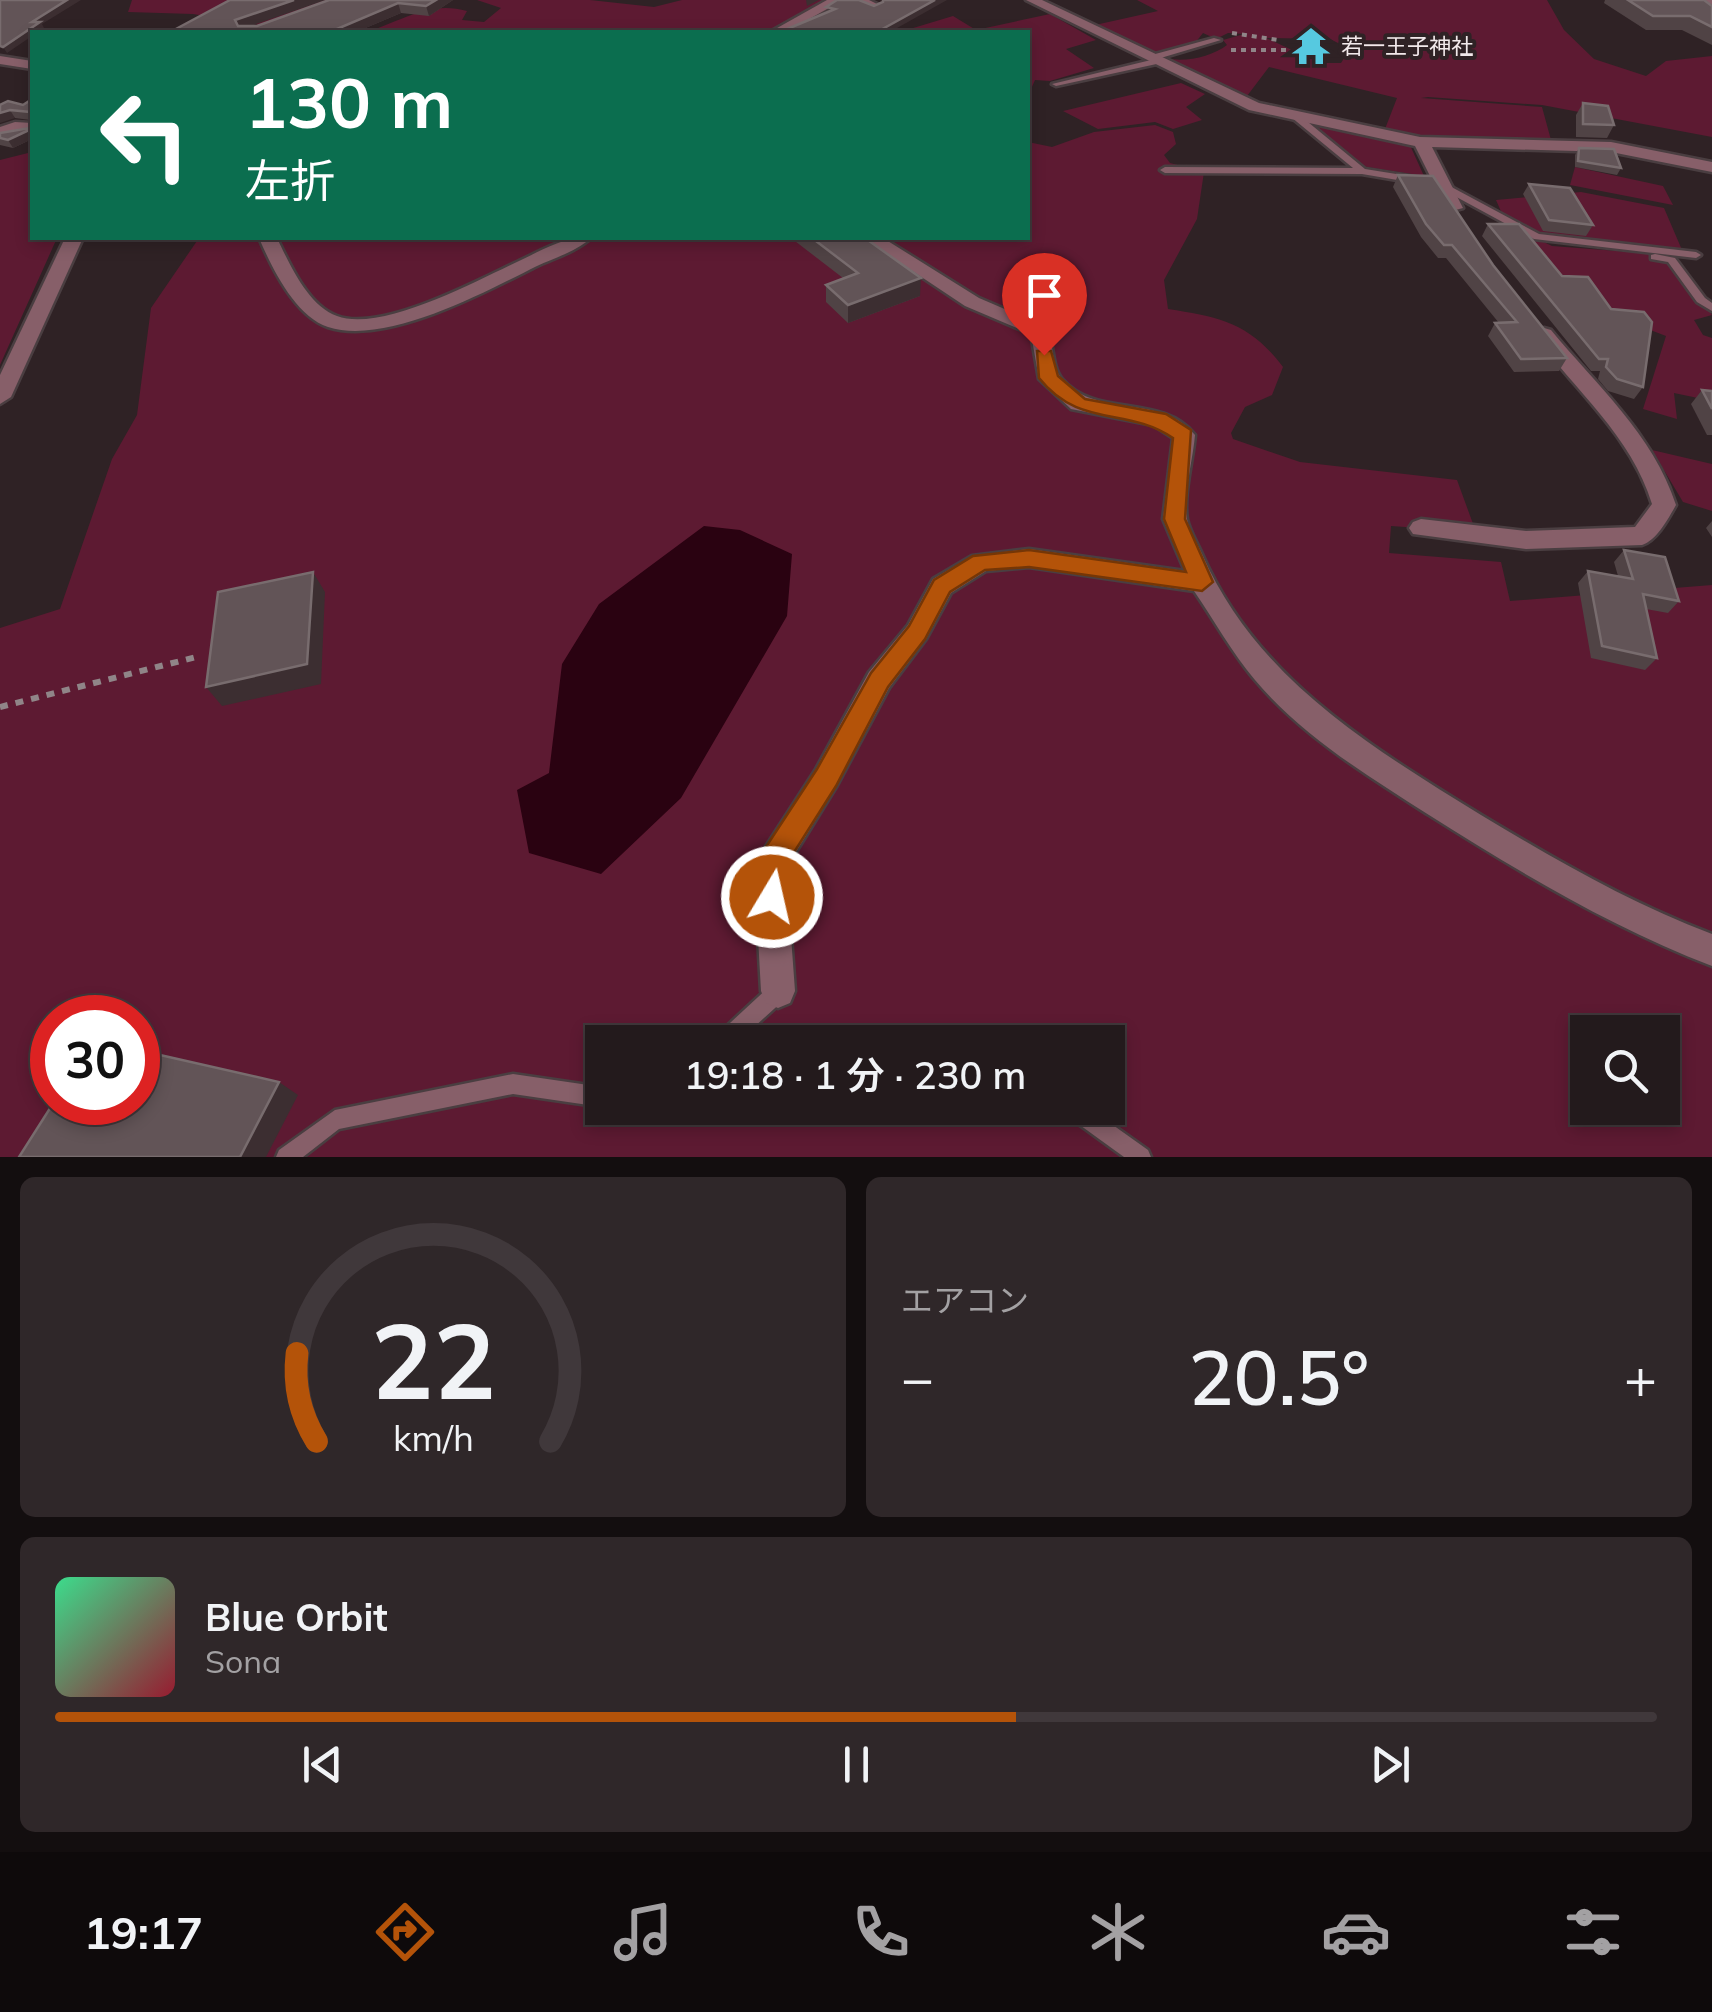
<!DOCTYPE html>
<html lang="ja">
<meta charset="utf-8">
<style>
:root{--surface:#231a1c;--page:#2f2729;--text:#f1f3f6;--muted:#a3a1a3;--line:#40383b;--accent:#b45309}
body{margin:0;font-family:Mulish,"Noto Sans JP",sans-serif;background:var(--page);color:var(--text);height:100vh;display:flex;flex-direction:column;font-size:38px;white-space:nowrap}
*{box-sizing:border-box;margin:0}
p{font-size:32px;color:var(--muted)}
.icon{flex:none;width:55px;height:55px;fill:none;stroke:currentColor;stroke-width:2;stroke-linecap:round;stroke-linejoin:round}
.map{position:relative;height:1157px;overflow:hidden}
.drawer{display:flex;flex-direction:column;gap:20px;padding:20px;background:#130e0f;flex:1}
.drawer>*{flex:none}
.hud{position:absolute;left:30px;top:30px;width:1000px;height:210px;border-radius:0px;box-shadow:0 5px 15px #0003,0 0 0 2px var(--line);background:#0b6e4f;color:#fff;overflow:hidden}
.fabs{position:absolute;left:1570px;top:1015px;display:grid;gap:20px}
.fabs a{display:grid;place-items:center;width:110px;height:110px;border-radius:0px;background:var(--surface);box-shadow:0 5px 15px #0003,0 0 0 2px var(--line);font-size:50px}
.speed{position:absolute;left:30px;top:995px;display:flex;gap:20px;font-size:50px;font-weight:700;text-align:center}
.speed>*{display:grid;place-content:center;width:130px;height:130px;border-radius:50%;background:var(--surface);box-shadow:0 5px 15px #0003,0 0 0 2px var(--line);line-height:1}
.speed .limit{border:15px solid #d22;background:#fff;color:#111}
.pin{position:absolute;display:grid;place-items:center;width:85px;height:85px;color:#fff;margin:-102px -42px;border-radius:50% 50% 50% 0;rotate:-45deg;box-shadow:0 0 10px #0007}
.pin .icon{rotate:45deg}
.me{position:absolute;width:110px;margin:-55px;rotate:9deg;stroke-linejoin:round;filter:drop-shadow(0 0 8px #0008)}
.turn{display:flex;align-items:center;gap:35px;height:210px;padding:0 50px;font-size:45px}
.turn .icon{width:130px;height:130px;stroke-width:2.5}
.turn b{display:block;font-size:70px;line-height:85px}
.big{font-size:75px;font-weight:600;line-height:1.1}
.drawer .widget{flex:1;display:flex;flex-direction:column;justify-content:center;gap:15px;min-width:0;padding:0 35px;border-radius:15px;background:var(--page)}
.drawer .dial{align-items:center;gap:0}
.dial svg{height:260px;overflow:visible;fill:none;stroke:var(--line);stroke-width:7;stroke-linecap:round;text-anchor:middle}
.dial text{fill:var(--text);stroke:none}
.song{display:flex;align-items:center;gap:30px}
.cover{width:120px;height:120px;border-radius:15px;background:linear-gradient(135deg,hsl(150 70% 55%),hsl(350 70% 35%))}
.played{height:10px;border-radius:5px;background:linear-gradient(90deg,var(--accent) 60%,var(--line) 60%)}
.keys{display:flex;justify-content:space-around;direction:ltr}
.heat{display:flex;justify-content:space-between;align-items:center;font-size:55px;direction:ltr}
.drawer .tiles{flex:1;display:grid;gap:20px;grid-template-columns:1fr 1fr}
.widget:last-child{grid-column:span 2}
.trip{position:absolute;left:585px;top:1025px;width:540px;height:100px;border-radius:0px;background:var(--surface);box-shadow:0 5px 15px #0003,0 0 0 2px var(--line);font-weight:600;line-height:100px;text-align:center}
.dock{display:flex;height:160px;justify-content:space-around;align-items:center;background:#0e0a0b;color:var(--muted)}
.dock .icon{width:70px;height:70px}
.dock .selected{color:var(--accent)}
.dock b{font-size:45px;color:var(--text)}
.map>svg:first-child{display:block}
</style>
<div class="map">
<svg width="1712" height="1157" viewBox="0 0 1712 1157">
<rect width="100%" height="100%" fill="#2f2225"/>
<!-- green -->
<g fill="#5d1a32" fill-rule="evenodd">
<polygon points="132,0 343,0 260,25 193,14 128,12"/>
<path d="M477 0H590L654 7 682 0H833L767 32H366C401 22 428 0 467 11L462 20 484 22 501 8Z"/>
<path d="M1137 0H1547L1564 30 1594 59 1646 76 1666 61 1712 56V137L1542 105 1428 97 1421 98 1542 107 1551 140 1425 138 1385 129 1397 98 1269 67 1244 100 1095 25 1158 11ZM1203 33 1216 39 1228 33 1244 34 1223 40 1227 45C1209 59 1174 65 1154 54L1195 43ZM1266 38 1330 39 1350 49 1341 63H1320Z"/>
<polygon points="1050,14 1096,40 1066,49 1094,68 1050,81 1035,80 1028,96 1028,32 900,32 953,16 976,30"/>
<polygon points="1181,83 1205,94 1186,107 1202,120 1173,129 1155,122 1098,129 1063,111"/>
<polygon points="1309,120 1409,143 1424,176 1361,166"/>
<path d="M1155 125 1173 132 1176 144 1164 155 1170 163 1204 172 1197 219 1164 280 1168 309C1220 317 1250 323 1283 367L1272 395 1245 407 1231 433 1233 439 1300 462 1457 480 1476 532 1391 526 1389 553 1501 562 1510 601 1712 585V1157H0V628L60 609 112 459 137 415 151 308 199 238H1028V142L1052 147 1094 132ZM52 1018H138V1102H52ZM1588 1032H1662V1108H1588ZM602 1042H1108V1108H602Z"/>
<polygon points="32,152 32,238 57,238 0,365 0,160"/>
<polygon points="1575,167 1663,186 1673,205 1570,185"/>
<polygon points="1581,192 1664,208 1682,250 1537,237 1503,216 1496,200"/>
<polygon points="1527,234 1552,246 1644,253 1671,260 1712,315 1694,320 1703,335 1712,338 1712,401 1674,393 1677,419 1643,409 1666,336 1611,315 1552,282"/>
<polygon points="1652,450 1712,464 1712,511 1683,502"/>
</g>
<!-- water -->
<polygon fill="#2a0211" points="704,526 740,530 792,554 787,616 681,798 601,874 529,853 517,790 549,773 562,664 599,604"/>
<g fill="none" stroke-linecap="round" stroke-linejoin="round">
<!-- service casing -->
<g stroke="#4a3e41" stroke-width="5">
<g id="service">
<polygon points="1214,38 1221,40 1154,60 1161,59 1161,63 1056,86 1052,84 1151,60 1147,58 1148,56"/>
<polygon points="1291,113 1297,113 1365,169 1415,177 1420,180 1415,183 1362,174 1165,173 1160,170 1165,167 1353,168 1291,117"/>
<polygon points="1438,183 1444,183 1539,234 1696,252 1701,255 1696,258 1534,239 1438,187"/>
<polygon points="1655,254 1675,258 1705,298 1712,303 1712,311 1697,302 1668,262 1651,259 1651,255"/>
<polygon points="778,983 785,985 787,992 785,999 753,1028 764,1035 766,1042 715,1042 717,1035 771,985"/>
<polygon points="513,1074 602,1087 602,1107 513,1094 339,1129 303,1157 276,1157 279,1150 335,1110"/>
<polygon points="1063,1108 1089,1108 1148,1150 1151,1157 1124,1157 1066,1115"/>
</g>
</g>
<!-- minor casing -->
<g stroke="#4a3e41" stroke-width="5">
<g id="minor">
<polygon points="827,0 843,0 786,32 770,32"/>
<polygon points="849,0 869,0 881,6 875,10"/>
<polygon points="1026,0 1042,0 1259,103 1420,137 1611,142 1712,162 1712,172 1611,152 1432,147 1463,208 1448,212 1415,146 1249,110"/>
<polygon points="1705,0 1712,0 1712,5"/>
<polygon points="0,56 32,61 32,69 0,64"/>
<polygon points="15,122 32,123 32,133 17,132 0,138 0,127"/>
<path d="M259 238H277C289 263 308 306 337 316 381 333 478 280 519 261 543 250 564 236 591 238 577 251 554 258 537 266 485 292 386 346 328 327 295 316 272 268 259 238Z"/>
<path d="M863 238H883L979 298 1047 327C1054 342 1051 366 1062 379 1096 419 1162 393 1195 435 1193 460 1183 494 1187 519 1189 530 1197 543 1202 554 1256 678 1371 747 1481 815 1556 860 1630 903 1712 934V966C1611 927 1521 873 1429 815 1368 776 1302 736 1255 680 1232 653 1214 620 1194 591L1029 567 986 571 951 593 926 639 889 688 836 787 786 868 795 991 790 1003 778 1008 766 1003 761 991 754 865 816 769 869 672 908 625 933 579 972 556 1029 549 1185 571 1163 519 1173 438 1153 425 1071 409 1039 379 1031 334 965 306Z"/>
<path d="M1544 328 1551 330C1597 386 1653 434 1676 505 1668 519 1657 540 1642 545L1526 549 1413 534 1409 528 1413 522 1421 519 1526 531 1635 527 1652 504C1631 435 1575 391 1534 334Z"/>
</g>
</g>
<!-- tertiary casing -->
<g stroke="#4a3e41" stroke-width="5">
<polygon id="tertiary" points="65,238 83,238 11,397 0,404 0,375"/>
</g>
<!-- path-far1 -->
<g stroke="#908588" stroke-width="4" stroke-dasharray="5 5" stroke-linecap="butt">
<polyline points="1232,33 1278,40"/>
<polyline points="1231,50 1286,50"/>
</g>
<!-- path -->
<polyline stroke="#908588" stroke-width="6" stroke-dasharray="8 8" stroke-linecap="butt" points="0,707 200,656"/>
<!-- service -->
<use href="#service" fill="#875f69" fill-rule="evenodd"/>
<!-- minor -->
<use href="#minor" fill="#875f69" fill-rule="evenodd"/>
<!-- tertiary -->
<use href="#tertiary" fill="#875f69" fill-rule="evenodd"/>
</g>
<!-- wall -->
<g fill="#504345">
<polygon points="329,0 453,0 429,16 401,13 356,32 175,32 174,30 257,26"/>
<polygon points="1605,0 1704,0 1712,6 1712,45 1682,30 1646,30 1604,3"/>
<polygon points="32,99 32,139 13,148 0,145 0,133 30,128 30,120 15,118 0,105 23,105"/>
<polygon points="1583,103 1614,125 1607,138 1576,137 1576,115"/>
<polygon points="1579,148 1621,168 1617,175 1575,167 1575,155"/>
<polygon points="1398,175 1493,265 1567,358 1559,371 1514,372 1488,336 1495,323 1499,323 1446,258 1438,258 1421,237 1393,187"/>
<polygon points="1529,184 1593,225 1586,236 1543,231 1523,194"/>
<polygon points="1488,224 1643,387 1634,399 1608,391 1598,379 1600,371 1591,371 1482,236"/>
<polygon points="791,238 865,238 920,296 848,323 826,302 826,285 843,278"/>
<polygon points="1702,390 1712,391 1712,435 1707,435 1691,404"/>
<polygon points="1712,521 1712,537 1706,528"/>
<polygon points="1624,550 1679,601 1668,613 1646,609 1657,658 1645,670 1591,658 1578,583 1588,571 1618,576 1614,562"/>
</g>
<!-- shaded-wall -->
<g fill="#3c2e31">
<polygon points="67,0 81,0 42,24 44,28 38,32 32,32 32,36 7,53 3,47 32,22"/>
<polygon points="294,0 326,0 239,30 235,20"/>
<polygon points="436,0 453,0 429,16 426,6"/>
<polygon points="806,0 819,0 807,6"/>
<polygon points="935,0 947,0 890,32 877,32"/>
<polygon points="398,3 401,13 356,32 330,32"/>
<polygon points="10,110 15,118 0,123 0,113"/>
<polygon points="29,130 32,139 13,148 8,140"/>
<polygon points="921,278 920,296 848,323 848,305"/>
<polygon points="313,572 325,592 321,684 222,706 206,687"/>
<polygon points="279,1082 298,1095 266,1157 240,1157"/>
</g>
<!-- building -->
<g fill="#625457" stroke="#786c6e" stroke-width="2.5">
<polygon points="0,0 67,0 32,22 40,22 3,47 0,46"/>
<polygon points="230,0 294,0 235,20 238,26 257,26 329,0 436,0 426,6 398,3 330,32 187,32 174,30"/>
<polygon points="837,0 859,0 874,6 883,2 883,0 935,0 877,32 780,32 835,9 826,7"/>
<polygon points="1628,0 1704,0 1712,6 1712,27 1690,16 1653,16"/>
<polygon points="32,99 32,132 29,130 8,140 0,138 0,133 30,128 30,112 10,110 0,113 0,105 8,101 23,105"/>
<polygon points="1583,103 1608,106 1614,125 1583,124"/>
<polygon points="1579,148 1614,149 1621,168 1578,161"/>
<polygon points="1398,175 1433,176 1493,265 1567,358 1521,359 1495,323 1517,322 1452,245 1444,245 1426,224"/>
<polygon points="1529,184 1570,188 1593,225 1549,220"/>
<polygon points="1488,224 1519,224 1562,276 1588,277 1611,309 1644,312 1652,322 1643,387 1617,379 1606,367 1608,359 1599,359"/>
<polygon points="812,238 865,238 921,278 848,305 826,285 858,273"/>
<polygon points="1702,390 1712,391 1712,409"/>
<polygon points="1624,550 1665,557 1679,601 1643,594 1657,658 1602,646 1588,571 1633,579"/>
<polygon points="313,572 307,664 206,687 218,592"/>
<polygon points="138,1050 279,1082 240,1157 19,1157 54,1102 138,1102"/>
</g>
<!-- route -->
<path fill="#b45309" stroke="#753606" stroke-width="2.5" d="M1037 351H1051L1058 376 1085 399 1166 414 1191 430 1185 519 1213 582 1202 591 1029 567 985 570 950 592 925 639 888 687 836 786 784 868 786 897 782 907 772 911 762 907 756 865 760 856 817 769 871 673 909 626 934 580 973 556 1029 550 1186 572 1164 519 1173 438C1126 406 1080 429 1039 378Z"/>
<!-- icons -->
<defs>
<g id="temple-bare" transform="scale(3)"><path d="M0-6L5-2H3V0L6.5 2.5H4V6H1.5V3h-3V6H-4V2.5H-6.5L-3 0V-2H-5Z" fill="#56c9e0" stroke="#2f2225" stroke-width="2.5" paint-order="stroke"/></g>
</defs>
<g fill-rule="evenodd">
<use href="#temple-bare" x="1311" y="46"/>
</g>
<g text-anchor="middle" dominant-baseline="central" stroke-width="8" stroke-linejoin="round" paint-order="stroke">
<!-- far-poi labels -->
<g font-size="22" fill="#f2e9eb" stroke="#2f2225" text-anchor="start">
<text x="1341" y="46">若一王子神社</text>
</g>
</g>
</svg>
<div class="fabs">
<a><svg class="icon" aria-label="search" viewBox="0 0 24 24"><circle cx="10" cy="10" r="6"/><path d="M15 15l6 6"/></svg></a>
</div>
<div class="speed"><div class="limit">30</div></div>
<div class="pin" style="left:1044px;top:355px;background:#d93025"><svg class="icon" aria-label="arrive" viewBox="0 0 24 24"><path d="M6 21V4h12l-3 4 3 4H6"/></svg></div>
<svg class="me" style="left:772px;top:897px" viewBox="-20 -20 40 40"><circle r="17" fill="#b45309" stroke="#fff" stroke-width="3"/><path d="M0-11L8 9 0 5-8 9z" fill="#fff"/></svg>
<div class="trip">19:18 · 1 分 · 230 m</div>
<div class="hud">
<div class="turn"><svg class="icon" aria-label="left" viewBox="0 0 24 24"><path d="M17 20v-9H6M10 6l-5 5 5 5"/></svg><div><b>130 m</b>左折</div></div>
</div>
</div>
<section class="drawer">
<div class="tiles">
<div class="widget dial"><svg viewBox="0 0 100 80">
<path d="M14 69A42 42 0 1 1 86 69"/>
<path d="M14 69A42 42 0 0 1 8 42" stroke="#b45309"/>
<text x="50" y="56" font-size="32" font-weight="700">22</text>
<text x="50" y="72" font-size="11">km/h</text>
</svg></div>
<div class="widget"><p>エアコン</p>
<div class="heat"><a>−</a><b class="big">20.5°</b><a>+</a></div>
</div>
<div class="widget">
<div class="song"><i class="cover"></i><div><b>Blue Orbit</b><p>Sona</p></div></div>
<div class="played"></div>
<div class="keys"><svg class="icon" aria-label="previous" viewBox="0 0 24 24"><path d="M18 5L8 12l10 7zM5 5v14"/></svg><svg class="icon" aria-label="pause" viewBox="0 0 24 24"><path d="M8 5v14M16 5v14"/></svg><svg class="icon" aria-label="next" viewBox="0 0 24 24"><path d="M6 5l10 7-10 7zM19 5v14"/></svg></div>
</div>
</div>
</section>
<nav class="dock">
<b>19:17</b>
<svg class="icon selected" aria-label="directions" viewBox="0 0 24 24"><path d="M12 3l9 9-9 9-9-9zM9 14v-3h6M13 9l2 2-2 2"/></svg>
<svg class="icon" aria-label="music" viewBox="0 0 24 24"><path d="M9 18V5l10-2v13"/><circle cx="6" cy="18" r="3"/><circle cx="16" cy="16" r="3"/></svg>
<svg class="icon" aria-label="phone" viewBox="0 0 24 24"><path d="M5 4h4l2 5-3 2q2 4 5 5l2-3 5 2v4C11 20 4 13 5 4z"/></svg>
<svg class="icon" aria-label="climate" viewBox="0 0 24 24"><path d="M12 3v18M4 7l16 10M4 17L20 7"/></svg>
<svg class="icon" aria-label="car" viewBox="0 0 24 24"><path d="M5 17H2v-5l4-1 3-4h7l3 4 3 1v5h-3M9 17h6M6 11h13"/><circle cx="7" cy="17" r="2"/><circle cx="17" cy="17" r="2"/></svg>
<svg class="icon" aria-label="filters" viewBox="0 0 24 24"><path d="M4 7h16M4 17h16"/><circle cx="9" cy="7" r="2"/><circle cx="15" cy="17" r="2"/></svg>
</nav>
